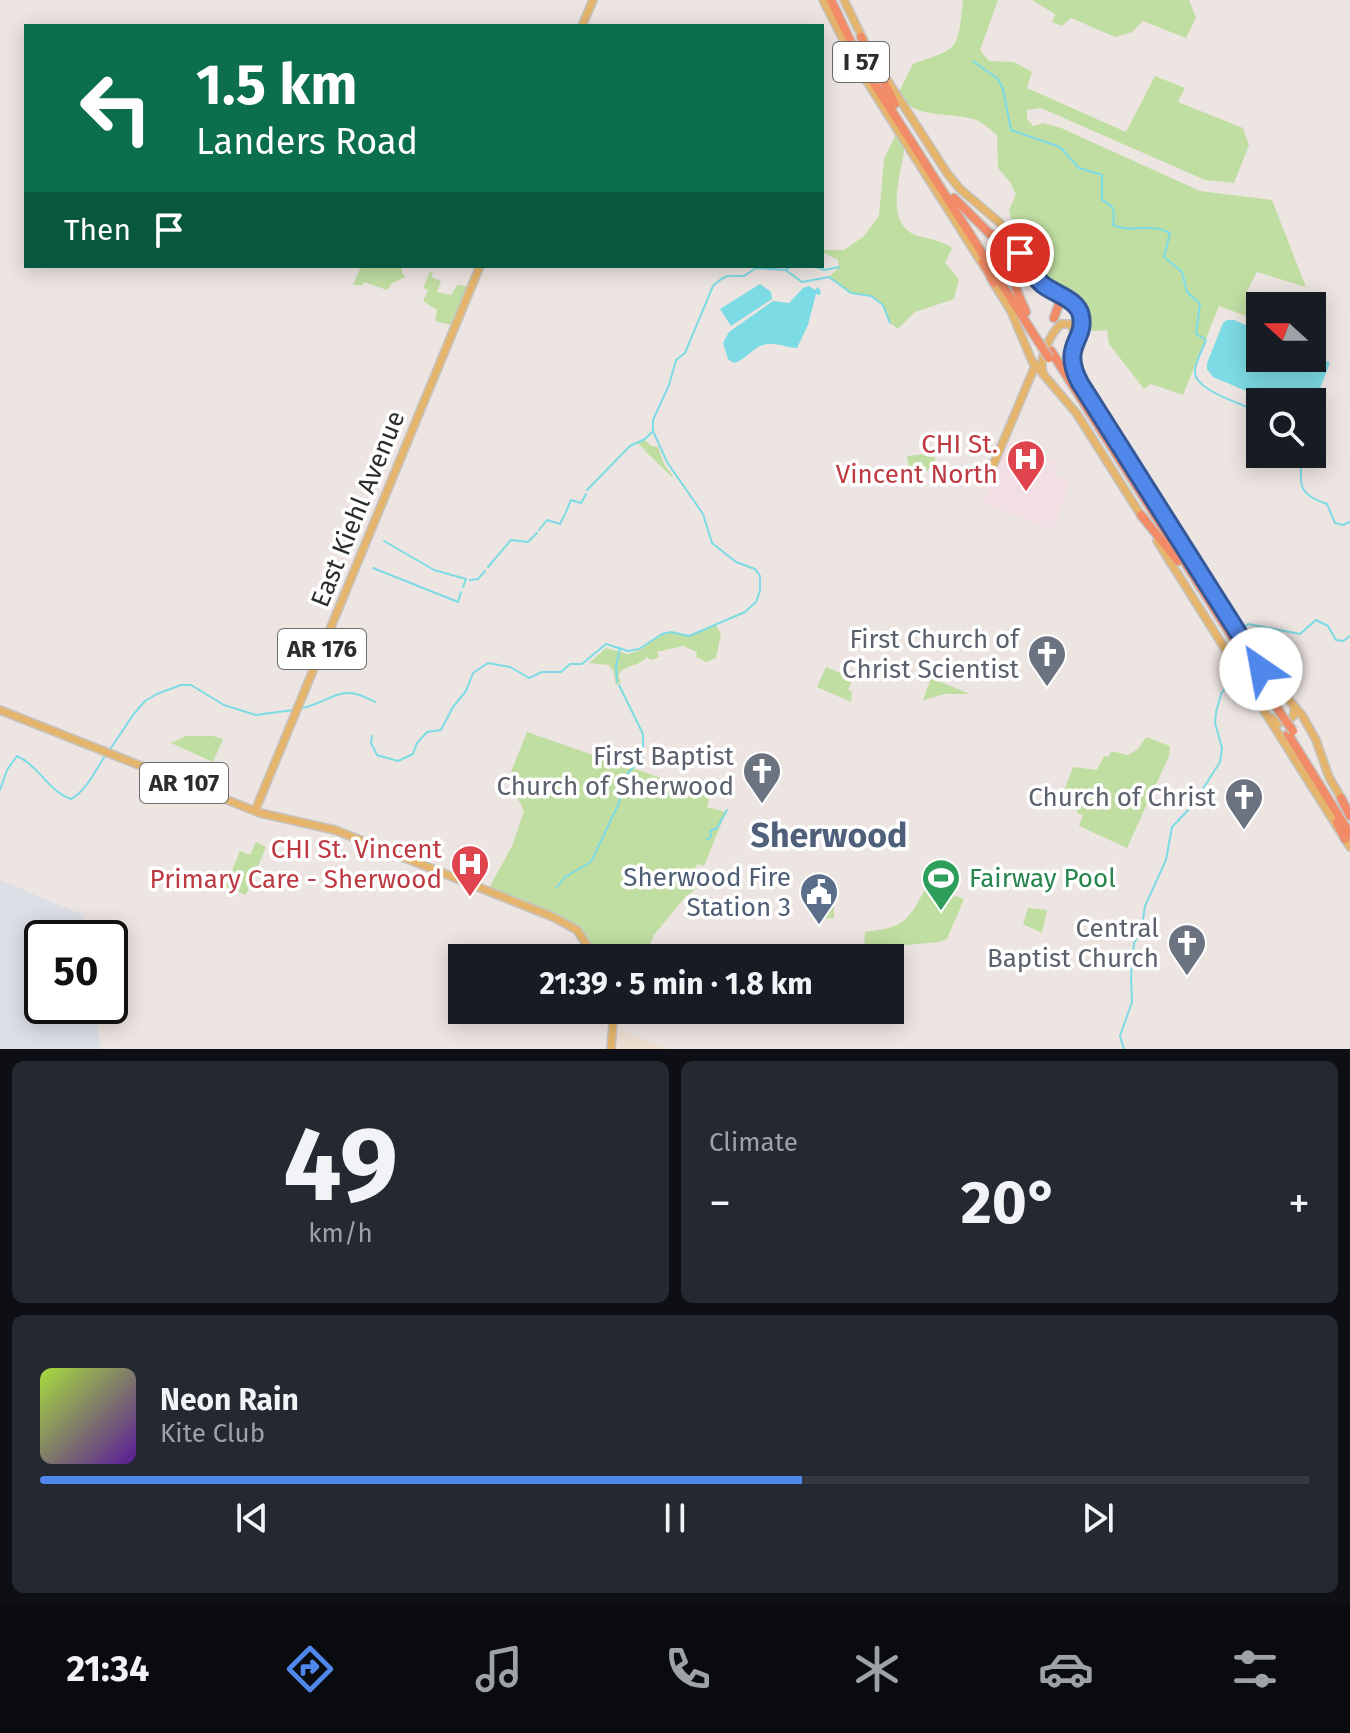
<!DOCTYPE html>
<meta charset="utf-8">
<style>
:root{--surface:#171b24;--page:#242831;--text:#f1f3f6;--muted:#9ea1a6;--line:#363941;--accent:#5087eb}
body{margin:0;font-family:"Fira Sans",sans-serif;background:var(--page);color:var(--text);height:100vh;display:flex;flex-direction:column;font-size:30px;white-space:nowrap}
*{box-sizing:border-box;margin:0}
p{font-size:26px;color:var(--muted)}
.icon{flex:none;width:44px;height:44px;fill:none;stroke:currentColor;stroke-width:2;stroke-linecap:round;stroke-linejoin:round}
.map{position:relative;height:1049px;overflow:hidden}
.details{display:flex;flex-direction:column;gap:12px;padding:12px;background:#0d0f14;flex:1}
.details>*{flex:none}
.guide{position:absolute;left:24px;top:24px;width:800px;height:244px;border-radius:0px;box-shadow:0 4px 20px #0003;background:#0b6e4f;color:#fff;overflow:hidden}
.needle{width:52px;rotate:291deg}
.buttons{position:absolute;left:1246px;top:292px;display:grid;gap:16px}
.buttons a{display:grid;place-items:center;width:80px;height:80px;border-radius:0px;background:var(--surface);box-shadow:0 4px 20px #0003;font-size:40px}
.speed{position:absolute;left:24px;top:920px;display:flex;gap:16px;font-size:40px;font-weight:700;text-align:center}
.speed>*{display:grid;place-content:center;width:104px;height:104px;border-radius:50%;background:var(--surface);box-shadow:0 4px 20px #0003;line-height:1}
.speed .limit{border:4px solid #111;border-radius:12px;background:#fff;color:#111}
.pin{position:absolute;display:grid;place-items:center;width:68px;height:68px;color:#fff;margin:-34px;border:4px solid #fff;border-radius:50%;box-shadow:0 2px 8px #0007}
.me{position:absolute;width:88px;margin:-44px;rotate:327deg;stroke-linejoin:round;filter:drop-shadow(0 0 6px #0008)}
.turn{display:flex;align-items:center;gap:28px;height:168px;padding:0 40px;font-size:36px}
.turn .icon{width:104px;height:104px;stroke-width:2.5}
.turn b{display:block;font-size:56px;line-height:68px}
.then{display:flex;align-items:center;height:76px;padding:0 40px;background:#0003;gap:16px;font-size:30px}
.big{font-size:60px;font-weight:700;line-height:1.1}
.details .tile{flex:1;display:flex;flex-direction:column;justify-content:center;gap:12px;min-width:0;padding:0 28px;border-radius:12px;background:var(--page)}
.details .dial{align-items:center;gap:0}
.dial b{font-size:104px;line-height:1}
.song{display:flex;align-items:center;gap:24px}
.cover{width:96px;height:96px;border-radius:12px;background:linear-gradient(135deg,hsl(80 70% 55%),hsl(270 70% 35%))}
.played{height:8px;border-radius:4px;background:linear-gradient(90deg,var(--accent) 60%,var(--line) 60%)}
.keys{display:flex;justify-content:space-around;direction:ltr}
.heat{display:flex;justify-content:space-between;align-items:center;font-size:44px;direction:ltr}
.details .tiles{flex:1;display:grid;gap:12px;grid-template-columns:1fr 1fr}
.tile:last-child{grid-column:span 2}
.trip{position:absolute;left:448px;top:944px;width:456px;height:80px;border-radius:0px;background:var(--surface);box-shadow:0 4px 20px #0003;font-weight:700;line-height:80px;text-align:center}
.tab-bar{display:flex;height:128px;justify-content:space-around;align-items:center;background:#090b0e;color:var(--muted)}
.tab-bar .icon{width:56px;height:56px}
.tab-bar .current{color:var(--accent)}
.tab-bar b{font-size:36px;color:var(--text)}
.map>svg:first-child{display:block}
</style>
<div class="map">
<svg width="1350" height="1049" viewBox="0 0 1350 1049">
<rect width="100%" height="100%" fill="#ede5e1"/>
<!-- education -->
<polygon fill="#eddfd2" points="616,1028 668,1049 613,1049"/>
<!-- medical -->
<polygon fill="#f2dfe3" points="1007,441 1055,460 1056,476 1070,483 1053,531 982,503"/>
<!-- airport -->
<polygon fill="#dcdfe6" points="0,880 83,915 85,938 42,938 42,1006 77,1006 96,1014 101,1049 0,1049"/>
<!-- green -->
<g fill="#c1dea2">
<path d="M963 0H998L980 50 989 61 1014 62 1032 72 1027 88 1126 132 1155 76 1185 88 1178 102 1243 128 1249 145 1234 183 1205 180 1041 108 1027 110V119L1033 126 1043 123 1061 128 1200 191 1272 200 1306 287 1257 272 1245 295 1269 306H1260V321L1219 306 1183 395 1151 384 1144 389 1109 344 1107 330 1093 331 1085 325 1083 308 1071 299V290H1060L1041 283 1020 253 1009 210 1016 194 1010 182 998 168 997 135C991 130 983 123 976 120 948 111 919 120 897 96L913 64C961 47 957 51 963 0Z"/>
<polygon points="1032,0 1189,0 1196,18 1186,38 1143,21 1132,32 1115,37 1071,18 1062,26 1052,22 1055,14"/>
<path d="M896 134 903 143 904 152C900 177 885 222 915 235 928 239 941 240 952 248L945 263 959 279 954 299 915 312 898 329 890 323 882 305 871 296 851 293 829 277 839 267 838 260 822 252V250H844L863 237 879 216 884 159Z"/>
<polygon points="361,266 402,266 402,273 405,277 392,283 387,290 364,282 363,285 353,285"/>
<polygon points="430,272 433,273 431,277 441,281 437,292 451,295 458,284 468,287 452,325 435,321 437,310 423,301 428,290 423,288"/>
<polygon points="645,440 651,446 658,447 664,464 673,476 672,477 645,451 649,446 645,450 637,443"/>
<polygon points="925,454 936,458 927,471 925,467 922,474 916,475 911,487 907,456"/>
<path d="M716 625 721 634 716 658 706 662 696 657 697 652 683 646 657 652 659 657 651 660 646 657C639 667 625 664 618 675L621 682 616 685 613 670 609 665 589 663 606 648 628 654 638 651 662 634 671 632 689 636Z"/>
<polygon points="826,667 853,678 848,690 852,692 851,702 817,687"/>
<polygon points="931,678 970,694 945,694 923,700"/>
<polygon points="527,732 599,757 605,748 621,754 633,768 710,796 707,807 726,812 704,866 697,864 695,870 702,873 694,891 686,896 654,935 644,958 598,958 580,928 560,917 489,888 512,846 524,811 508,779"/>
<polygon points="186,736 213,736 223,739 213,762 171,743"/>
<polygon points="1146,737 1170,746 1169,756 1127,848 1079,826 1083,815 1077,813 1076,796 1064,791 1073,767 1097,770 1104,756 1109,757 1111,751 1128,755 1138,749"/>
<polygon points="256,842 266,847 246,895 225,887 240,851 250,855"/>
<path d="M927 886 964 899 947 939 939 942 864 949 865 932C906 927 907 922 927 886Z"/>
<polygon points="819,899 834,905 834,918 811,919"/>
<polygon points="1028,908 1047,910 1042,933 1023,924"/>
</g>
<!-- water -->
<g fill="#7ddbe5">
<polygon points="760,284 771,292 772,299 731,326 720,309"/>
<path d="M809 286 815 290 818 287 821 292 820 295 816 294 808 325 797 348C786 348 775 341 763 345 752 348 746 360 734 363L728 359 723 343 729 332 773 301 789 303 803 288Z"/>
<polygon points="1227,320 1234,320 1260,331 1260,358 1312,358 1312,353 1330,363 1312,409 1312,402 1272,402 1213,377 1207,369 1207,363 1223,323"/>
</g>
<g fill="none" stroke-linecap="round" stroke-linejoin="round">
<!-- stream -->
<g stroke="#7ddbe5" stroke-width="2">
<path d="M973 61 998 79 1003 89 1011 130 1060 147 1079 168 1102 175V200C1115 206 1115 211 1113 225 1130 234 1150 222 1170 233L1164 257 1182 272 1187 292 1200 304 1196 334 1206 340C1203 349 1196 360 1195 370 1192 391 1245 404 1260 413"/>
<polyline points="814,266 824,270 839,267"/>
<polyline points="787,271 802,282 829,277 851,293 871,296 883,305 890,323"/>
<path d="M1301 454C1302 484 1294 493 1327 504L1335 523 1343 525 1350 522"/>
<polyline points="587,490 630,446 645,439 652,432"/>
<polyline points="566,512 571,500 581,503 586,494"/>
<polyline points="539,530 547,520 560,524 565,514"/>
<polyline points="384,541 434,570 466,579 463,587"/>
<polyline points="488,567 511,540 528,542 537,533"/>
<polyline points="373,568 458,602 461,592"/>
<polyline points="470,580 478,579 485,571"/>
<polyline points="1241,630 1248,624 1300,634 1316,620 1328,626 1336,640 1343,641 1350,636"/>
<polyline points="617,682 616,666 620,648"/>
<path d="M299 709C333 702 339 681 375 702"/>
<polyline points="134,714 145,701 157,694 181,685 191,685 224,705 256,715 293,710"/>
<path d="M372 736 371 743 377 755 398 761 413 754 417 743 427 732 441 730 453 707 466 691 473 673 488 663 510 667 529 678 542 672H561L570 664H582L606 644 628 651 639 649 662 634 671 632 689 636 745 612 756 602 760 591V576L755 569 736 562 712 543 703 514 667 462 653 431V420L669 385 676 360 685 353 713 286C727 273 728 276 744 276L756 268 786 270 791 266"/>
<polyline points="109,751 133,715"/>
<path d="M0 790 7 770 17 756C38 765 49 792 71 799 86 791 96 770 105 756"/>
<polyline points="707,839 711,837 710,831 717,828 727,810"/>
<polyline points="557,887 565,877 591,862 619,803 623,779 643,756 643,734 619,685"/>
<polyline points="1124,1049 1120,1036 1132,1002 1131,975 1134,943 1141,932 1145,906 1166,860 1172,827 1192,806 1220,762 1222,748 1215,723 1216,712 1221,694 1230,681 1232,663"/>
</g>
<!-- major casing -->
<g stroke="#c4c4c4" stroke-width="10">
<g id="major">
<polyline points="823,0 854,61 985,268"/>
<polyline points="844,0 864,41"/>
<polyline points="582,26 593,0"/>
<polyline points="882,72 947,173 960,189 1000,223 1032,272"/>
<polyline points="991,279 1011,311 1032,361 1077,414 1142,517"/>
<path d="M1053 291C1073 303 1089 308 1077 335"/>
<path d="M1044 375C1037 361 1050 334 1061 324H1070L1075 332 1072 361 1080 383 1258 664 1302 715 1316 740 1329 777 1344 803"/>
<polyline points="981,469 988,468 994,462"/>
<polyline points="990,473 1035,366"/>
<polyline points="1157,541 1350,847"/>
<polyline points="0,710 260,813 335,830 553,917 577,930 595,958"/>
<polyline points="1272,718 1279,723 1289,720 1294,715 1294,706"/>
<polyline points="255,811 480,266"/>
<polyline points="611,1049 614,1010"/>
</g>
</g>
<!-- highway casing -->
<g stroke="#c4c4c4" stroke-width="11">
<g id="highway">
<polyline points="831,0 860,61 1038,341"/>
<polyline points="861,37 895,104"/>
<polyline points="954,198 990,234 1009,236"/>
<path d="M1023 258C1003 272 1019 294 1026 312"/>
<polyline points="983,262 994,283"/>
<polyline points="1013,269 1018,266 1024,267 1038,284 1057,297 1059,304 1054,318"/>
<polyline points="1051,351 1281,714"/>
<polyline points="1141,515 1178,561"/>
<polyline points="1288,734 1350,834"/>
<polyline points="1341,798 1350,816"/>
<polyline points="1337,822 1345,839"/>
</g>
</g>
<!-- major -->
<use href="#major" stroke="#e5b56d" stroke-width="7"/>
<!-- highway -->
<use href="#highway" stroke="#f18b68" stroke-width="8"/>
<!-- highway-bridge casing -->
<g stroke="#c4c4c4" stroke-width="11" stroke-linecap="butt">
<g id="highway-bridge">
<polyline points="1038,341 1049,358"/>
<polyline points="1281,714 1293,731"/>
</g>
</g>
<!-- highway-bridge -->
<use href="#highway-bridge" stroke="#f18b68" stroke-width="8"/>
</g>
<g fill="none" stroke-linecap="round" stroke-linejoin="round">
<!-- route casing -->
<g stroke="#345899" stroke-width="20">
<path id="route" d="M1020 253C1026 264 1033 276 1042 284 1054 294 1078 299 1081 316 1086 341 1060 345 1080 383L1261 669"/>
</g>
<!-- route -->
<use href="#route" stroke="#5087eb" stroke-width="14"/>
</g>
<!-- icons -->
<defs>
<g id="hospital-pin" transform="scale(2)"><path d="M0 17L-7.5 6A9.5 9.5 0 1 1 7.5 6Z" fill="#e0444e" stroke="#fff"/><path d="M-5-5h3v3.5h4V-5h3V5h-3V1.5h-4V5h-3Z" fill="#fff"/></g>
<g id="church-pin" transform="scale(2)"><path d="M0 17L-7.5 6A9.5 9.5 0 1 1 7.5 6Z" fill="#6b7280" stroke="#fff"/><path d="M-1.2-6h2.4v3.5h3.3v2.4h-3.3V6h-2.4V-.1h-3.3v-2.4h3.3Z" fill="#fff"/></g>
<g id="stadium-pin" transform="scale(2)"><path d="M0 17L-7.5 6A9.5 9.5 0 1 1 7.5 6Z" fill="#2e9e5b" stroke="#fff"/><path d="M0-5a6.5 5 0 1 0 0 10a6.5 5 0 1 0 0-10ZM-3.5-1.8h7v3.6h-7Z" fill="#fff"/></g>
<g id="civic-pin" transform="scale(2)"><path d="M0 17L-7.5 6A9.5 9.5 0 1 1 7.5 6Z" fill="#5c6f8a" stroke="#fff"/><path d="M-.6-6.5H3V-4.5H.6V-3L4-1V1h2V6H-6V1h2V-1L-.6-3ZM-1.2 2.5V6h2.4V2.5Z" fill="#fff"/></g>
</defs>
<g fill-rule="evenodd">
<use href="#hospital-pin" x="1026" y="459"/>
<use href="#church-pin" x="1047" y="654"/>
<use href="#church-pin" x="762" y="771"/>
<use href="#church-pin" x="1244" y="797"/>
<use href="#hospital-pin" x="470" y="864"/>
<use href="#stadium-pin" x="941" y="878"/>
<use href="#civic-pin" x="819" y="892"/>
<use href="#church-pin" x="1187" y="943"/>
</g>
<g text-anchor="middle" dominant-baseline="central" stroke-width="7" stroke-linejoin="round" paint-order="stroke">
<!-- shield labels -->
<g fill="#fff" stroke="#6c6c6c" stroke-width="2">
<rect x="833" y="42" width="56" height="40" rx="6"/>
<rect x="278" y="629" width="88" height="40" rx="6"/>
<rect x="140" y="763" width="88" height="40" rx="6"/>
</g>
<g font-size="24" font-weight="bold" fill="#2d2d2d">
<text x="861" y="62">I 57</text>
<text x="322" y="649">AR 176</text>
<text x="184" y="783">AR 107</text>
</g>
<!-- health labels -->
<g font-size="26" fill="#be3a42" stroke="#fff" text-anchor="end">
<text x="998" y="444">CHI St.<tspan x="998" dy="30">Vincent North</tspan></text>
<text x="442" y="849">CHI St. Vincent<tspan x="442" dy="30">Primary Care - Sherwood</tspan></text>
</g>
<!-- street labels -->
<g font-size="26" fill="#2d2d2d" stroke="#fff">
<text transform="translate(358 509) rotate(-68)">East Kiehl Avenue</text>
</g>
<!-- worship labels -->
<g font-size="26" fill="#5b616d" stroke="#fff" text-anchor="end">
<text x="1019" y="639">First Church of<tspan x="1019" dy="30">Christ Scientist</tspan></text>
<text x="734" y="756">First Baptist<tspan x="734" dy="30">Church of Sherwood</tspan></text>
<text x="1216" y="797">Church of Christ</text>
<text x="1159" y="928">Central<tspan x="1159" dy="30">Baptist Church</tspan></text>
</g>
<!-- service labels -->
<g font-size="26" fill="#4e5e75" stroke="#fff" text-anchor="end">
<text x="791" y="877">Sherwood Fire<tspan x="791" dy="30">Station 3</tspan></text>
</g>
<!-- leisure labels -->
<g font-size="26" fill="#27864d" stroke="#fff" text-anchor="start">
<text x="969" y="878">Fairway Pool</text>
</g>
<!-- district labels -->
<g font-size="34" font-weight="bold" fill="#505f7a" stroke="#fff">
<text x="829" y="835">Sherwood</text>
</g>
</g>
</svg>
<div class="buttons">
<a><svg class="needle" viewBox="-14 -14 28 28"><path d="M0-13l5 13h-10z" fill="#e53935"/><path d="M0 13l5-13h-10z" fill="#9ea1a6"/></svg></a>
<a><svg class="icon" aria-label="search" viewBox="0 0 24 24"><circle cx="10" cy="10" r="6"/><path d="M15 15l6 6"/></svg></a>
</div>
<div class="speed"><div class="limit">50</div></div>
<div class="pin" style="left:1020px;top:253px;background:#d93025"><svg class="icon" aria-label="arrive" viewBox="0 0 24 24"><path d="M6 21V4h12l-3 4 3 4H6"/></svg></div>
<svg class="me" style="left:1261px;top:669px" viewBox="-20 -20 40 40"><circle r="19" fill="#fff"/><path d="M0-13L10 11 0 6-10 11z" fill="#5087eb"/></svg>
<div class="trip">21:39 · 5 min · 1.8 km</div>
<div class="guide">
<div class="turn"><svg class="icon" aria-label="left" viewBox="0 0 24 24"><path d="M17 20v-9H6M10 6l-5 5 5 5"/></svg><div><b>1.5 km</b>Landers Road</div></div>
<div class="then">Then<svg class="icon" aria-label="arrive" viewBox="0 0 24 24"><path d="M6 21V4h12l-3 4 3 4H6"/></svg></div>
</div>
</div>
<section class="details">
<div class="tiles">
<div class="tile dial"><b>49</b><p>km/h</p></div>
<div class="tile"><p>Climate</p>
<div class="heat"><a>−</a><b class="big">20°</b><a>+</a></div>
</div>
<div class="tile">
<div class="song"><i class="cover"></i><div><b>Neon Rain</b><p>Kite Club</p></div></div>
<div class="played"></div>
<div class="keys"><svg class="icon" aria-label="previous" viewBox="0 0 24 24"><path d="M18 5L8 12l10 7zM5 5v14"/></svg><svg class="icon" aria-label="pause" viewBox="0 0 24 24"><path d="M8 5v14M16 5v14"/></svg><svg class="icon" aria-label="next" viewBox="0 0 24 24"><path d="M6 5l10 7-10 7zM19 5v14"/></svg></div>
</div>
</div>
</section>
<nav class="tab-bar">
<b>21:34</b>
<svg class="icon current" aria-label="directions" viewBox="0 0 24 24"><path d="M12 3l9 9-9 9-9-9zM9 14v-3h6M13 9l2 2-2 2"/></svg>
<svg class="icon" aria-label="music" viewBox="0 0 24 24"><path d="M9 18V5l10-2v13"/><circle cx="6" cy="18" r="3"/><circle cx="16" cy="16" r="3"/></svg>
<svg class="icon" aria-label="phone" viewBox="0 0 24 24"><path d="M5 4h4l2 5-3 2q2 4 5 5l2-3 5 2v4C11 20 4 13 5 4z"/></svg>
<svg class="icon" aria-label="climate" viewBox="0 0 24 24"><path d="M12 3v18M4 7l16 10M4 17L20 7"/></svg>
<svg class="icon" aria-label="car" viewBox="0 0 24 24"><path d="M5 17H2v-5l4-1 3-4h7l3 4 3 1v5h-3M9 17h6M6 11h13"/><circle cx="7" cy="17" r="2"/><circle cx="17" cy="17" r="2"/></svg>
<svg class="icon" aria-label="filters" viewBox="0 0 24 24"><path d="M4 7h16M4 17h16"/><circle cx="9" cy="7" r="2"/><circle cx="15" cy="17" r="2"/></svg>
</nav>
